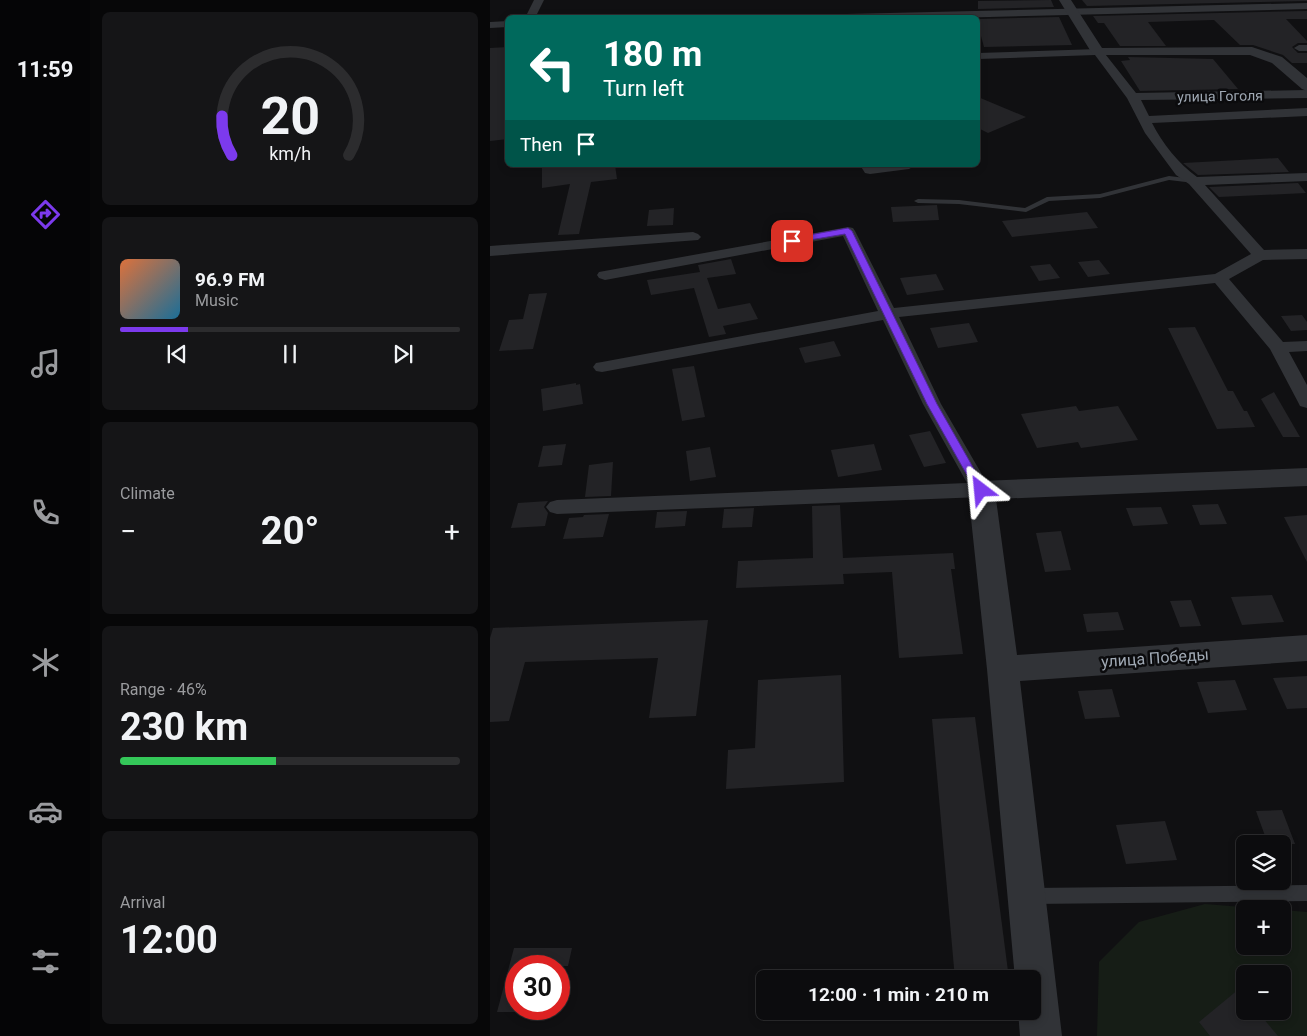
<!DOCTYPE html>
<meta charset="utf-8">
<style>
:root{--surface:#0c0c0e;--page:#151517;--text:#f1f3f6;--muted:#9a9b9e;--line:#2c2c2e;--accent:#7c3aed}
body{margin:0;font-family:Roboto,sans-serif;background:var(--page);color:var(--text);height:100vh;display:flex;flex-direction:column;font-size:19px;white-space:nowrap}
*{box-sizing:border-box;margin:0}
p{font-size:16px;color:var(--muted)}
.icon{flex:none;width:28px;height:28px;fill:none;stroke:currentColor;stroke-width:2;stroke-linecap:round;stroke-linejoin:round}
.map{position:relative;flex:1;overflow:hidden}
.panel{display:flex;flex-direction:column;gap:12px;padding:12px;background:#070708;width:400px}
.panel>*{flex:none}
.guide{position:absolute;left:15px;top:15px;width:475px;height:152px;border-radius:8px;box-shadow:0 2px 8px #0003,0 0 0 1px var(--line);background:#00695c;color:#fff;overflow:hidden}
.tools{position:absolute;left:746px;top:835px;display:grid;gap:10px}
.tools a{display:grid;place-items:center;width:55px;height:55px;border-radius:8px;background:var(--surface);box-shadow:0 2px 8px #0003,0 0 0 1px var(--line);font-size:25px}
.speed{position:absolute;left:15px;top:955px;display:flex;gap:10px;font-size:25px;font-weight:700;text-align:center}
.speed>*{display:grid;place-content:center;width:65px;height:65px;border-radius:50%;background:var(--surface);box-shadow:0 2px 8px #0003,0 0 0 1px var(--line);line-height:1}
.speed .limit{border:8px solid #d22;background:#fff;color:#111}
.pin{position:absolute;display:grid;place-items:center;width:42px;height:42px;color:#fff;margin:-21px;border-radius:10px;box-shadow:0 2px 8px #0006}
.me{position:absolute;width:55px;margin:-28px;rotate:331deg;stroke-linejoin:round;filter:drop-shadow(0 0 4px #0008)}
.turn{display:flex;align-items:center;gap:18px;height:105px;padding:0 15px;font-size:22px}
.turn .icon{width:65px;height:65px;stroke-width:2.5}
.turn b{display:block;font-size:35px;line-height:42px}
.then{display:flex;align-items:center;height:48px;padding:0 15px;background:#0003;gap:10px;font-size:19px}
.big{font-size:38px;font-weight:700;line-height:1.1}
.panel .widget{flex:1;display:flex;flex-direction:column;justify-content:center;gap:8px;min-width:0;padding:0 18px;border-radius:8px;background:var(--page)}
.panel .dial{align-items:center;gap:0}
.dial svg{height:130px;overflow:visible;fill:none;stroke:var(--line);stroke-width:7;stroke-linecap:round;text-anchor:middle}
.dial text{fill:var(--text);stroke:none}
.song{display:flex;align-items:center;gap:15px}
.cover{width:60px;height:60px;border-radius:8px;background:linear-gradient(135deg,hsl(20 70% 55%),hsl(200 70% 35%))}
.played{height:5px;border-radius:2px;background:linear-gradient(90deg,var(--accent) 20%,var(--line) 20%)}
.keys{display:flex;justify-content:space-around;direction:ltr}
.heat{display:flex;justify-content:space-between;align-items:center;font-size:28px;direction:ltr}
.charge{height:8px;border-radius:4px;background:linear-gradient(90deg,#34c759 46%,var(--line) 0)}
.trip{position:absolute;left:266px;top:970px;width:285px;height:50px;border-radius:8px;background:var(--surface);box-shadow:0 2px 8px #0003,0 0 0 1px var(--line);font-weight:700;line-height:50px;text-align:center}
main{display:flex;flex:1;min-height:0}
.tabs{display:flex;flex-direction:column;width:90px;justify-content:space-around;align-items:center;background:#050506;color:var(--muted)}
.tabs .icon{width:35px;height:35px}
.tabs .on{color:var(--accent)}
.tabs b{font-size:22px;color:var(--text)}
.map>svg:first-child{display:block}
</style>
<main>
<nav class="tabs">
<b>11:59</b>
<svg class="icon on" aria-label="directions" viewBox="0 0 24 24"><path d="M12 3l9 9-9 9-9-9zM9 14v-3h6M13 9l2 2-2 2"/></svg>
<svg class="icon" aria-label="music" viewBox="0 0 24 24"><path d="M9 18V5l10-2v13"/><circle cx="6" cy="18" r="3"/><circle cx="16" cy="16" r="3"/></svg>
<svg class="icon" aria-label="phone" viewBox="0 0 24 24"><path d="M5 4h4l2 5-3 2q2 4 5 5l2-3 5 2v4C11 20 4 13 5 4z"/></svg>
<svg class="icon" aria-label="climate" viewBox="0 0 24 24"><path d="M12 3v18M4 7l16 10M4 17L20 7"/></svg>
<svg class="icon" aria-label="car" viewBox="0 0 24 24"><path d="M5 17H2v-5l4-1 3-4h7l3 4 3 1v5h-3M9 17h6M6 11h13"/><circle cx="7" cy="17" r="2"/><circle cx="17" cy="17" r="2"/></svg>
<svg class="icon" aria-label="filters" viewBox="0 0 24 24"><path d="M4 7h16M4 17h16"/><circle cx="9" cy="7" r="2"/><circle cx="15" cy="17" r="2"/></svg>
</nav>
<section class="panel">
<div class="widget dial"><svg viewBox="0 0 100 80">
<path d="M14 69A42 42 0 1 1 86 69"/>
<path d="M14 69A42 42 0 0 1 8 45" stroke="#7c3aed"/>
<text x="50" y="56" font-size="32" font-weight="700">20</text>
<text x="50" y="72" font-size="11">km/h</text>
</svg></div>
<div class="widget">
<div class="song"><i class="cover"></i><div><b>96.9 FM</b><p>Music</p></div></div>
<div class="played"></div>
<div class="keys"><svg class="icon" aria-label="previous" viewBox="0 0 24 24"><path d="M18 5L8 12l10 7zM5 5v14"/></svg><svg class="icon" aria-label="pause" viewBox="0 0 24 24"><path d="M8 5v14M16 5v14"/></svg><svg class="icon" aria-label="next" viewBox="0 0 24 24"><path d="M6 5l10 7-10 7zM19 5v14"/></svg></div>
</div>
<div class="widget"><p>Climate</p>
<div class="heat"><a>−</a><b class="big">20°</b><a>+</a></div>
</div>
<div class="widget"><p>Range · 46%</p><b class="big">230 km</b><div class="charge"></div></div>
<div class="widget"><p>Arrival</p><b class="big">12:00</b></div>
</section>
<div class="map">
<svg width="817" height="1036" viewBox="0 0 817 1036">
<rect width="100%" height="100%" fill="#101012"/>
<!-- green -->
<path fill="#161d16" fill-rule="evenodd" d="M715 904 777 909H755V946H792L793 910 817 912V1036H607L609 962 649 922ZM755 974H792V1011H755Z"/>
<!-- building -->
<g fill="#232326">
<polygon points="561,0 564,7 488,9 488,1"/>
<polygon points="592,0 817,0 817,1 597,6"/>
<polygon points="817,11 817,19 796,19 817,41 817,43 808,43 802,47 808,53 817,53 817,63 802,63 793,55 763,45 750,45 724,20 658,22 676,46 630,46 614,23 608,23 603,16"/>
<polygon points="569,17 582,45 494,47 488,25 488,19"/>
<polygon points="18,47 18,139 0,141 0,48"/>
<polygon points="638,57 723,59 748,89 650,91 631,61 640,60"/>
<polygon points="488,97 536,117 498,133 488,128"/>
<polygon points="788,158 799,172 708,175 693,163"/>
<polygon points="52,165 125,165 127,179 101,182 89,234 68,235 80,184 52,188"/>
<polygon points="808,183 816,193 729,197 719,187"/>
<polygon points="447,205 449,220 403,222 401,207"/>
<polygon points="184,208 183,225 157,226 159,210"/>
<polygon points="597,212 608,228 522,237 512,221"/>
<polygon points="241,259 246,274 217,278 228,309 260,303 268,319 233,326 236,334 219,337 204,288 161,295 157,280 210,272 208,265"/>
<polygon points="609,260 620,274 598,277 588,262"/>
<polygon points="560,264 570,278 549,281 540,266"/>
<polygon points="446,274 454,290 417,295 410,278"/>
<polygon points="57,293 43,349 9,351 19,320 33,319 39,294"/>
<polygon points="812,315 817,322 817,330 801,331 791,316"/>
<polygon points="479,323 488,342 448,348 440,328"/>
<polygon points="705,327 738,391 743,391 754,411 757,411 765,427 727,429 678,328"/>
<polygon points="344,341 351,356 315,363 309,348"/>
<polygon points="204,366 215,417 192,421 182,369"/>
<polygon points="86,383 86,385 90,384 93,404 53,411 51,389"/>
<polygon points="784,392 810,437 793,437 771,399"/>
<polygon points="586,406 589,411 628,406 648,440 591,448 588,442 547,448 531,414"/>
<polygon points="440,431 456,463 434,467 419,435"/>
<polygon points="76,444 72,465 48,467 53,446"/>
<polygon points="384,444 392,470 348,477 341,450"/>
<polygon points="220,447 226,477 200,481 196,451"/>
<polygon points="123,462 121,496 95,497 99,465"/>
<polygon points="58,501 54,507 58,513 55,526 21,528 28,503"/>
<polygon points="728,504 737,524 710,525 702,505"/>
<polygon points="350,505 353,558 463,553 465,569 461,569 473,654 409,658 402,572 353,574 354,584 246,588 248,561 323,558 322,506"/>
<polygon points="671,507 678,524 643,526 636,508"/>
<polygon points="264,508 262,527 232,528 234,509"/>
<polygon points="197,511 195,526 165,528 167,512"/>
<polygon points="119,514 113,537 73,539 79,518 93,517 94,515"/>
<polygon points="817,515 817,562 794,517"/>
<polygon points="571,531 581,570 555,572 546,533"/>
<polygon points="782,595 794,622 752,625 741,597"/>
<polygon points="701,600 711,626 690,627 680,601"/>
<polygon points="628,612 634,630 597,632 593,614"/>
<polygon points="218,620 206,716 159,718 168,658 35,662 19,721 0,722 0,638 3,628"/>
<polygon points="351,675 354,782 236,789 238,750 265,748 268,680"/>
<polygon points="817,676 817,708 797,709 783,678"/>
<polygon points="745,680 757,710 718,713 707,682"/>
<polygon points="622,689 630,717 595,719 588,691"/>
<polygon points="485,717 519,979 465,979 442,719"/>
<polygon points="792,810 805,844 778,844 766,811"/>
<polygon points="675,821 687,860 636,864 626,825"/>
<polygon points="24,948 82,948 78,966 26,966 26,1012 7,1012"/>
<polygon points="755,984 755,1011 767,1011 788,1036 720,1036 709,1022"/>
</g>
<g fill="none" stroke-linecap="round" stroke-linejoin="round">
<!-- service -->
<g fill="#313337" fill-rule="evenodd">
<polygon points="679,176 704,179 708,181 704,183 679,180 610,198 559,201 536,212 469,204 428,203 424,201 428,199 469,200 535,208 557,197 610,194"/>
<polygon points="817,885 817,901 541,904 535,902 533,896 535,890 541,888"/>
</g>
<!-- minor -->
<g fill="#313337" fill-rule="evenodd">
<polygon points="44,0 54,0 45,18 35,18"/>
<polygon points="817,3 817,9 461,18 308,18 313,15"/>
<polygon points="18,21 18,27 0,28 0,22"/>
<polygon points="817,45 817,51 809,51 804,48 809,45"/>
<path d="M608 49 612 50 646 93 817 90V98L651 100 659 116 817 108V116L662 123C672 143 689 164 707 177L817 173V181L715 185 774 250 817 249V259L773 260 739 279 793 342 817 341V351L799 352 817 385V408L810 406 808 402 780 349 725 283 409 317 451 404 501 490 498 495 491 497 67 514 60 512 56 507 60 502 67 500 477 483 433 404 393 320 112 372 106 371 103 367 106 363 112 362 388 311 353 236 115 280 109 278 107 275 109 272 358 227 363 228 365 231 404 308 725 274 761 254 699 184 686 175 655 133 637 98 605 55 488 59V53Z"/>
<polygon points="370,165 426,165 419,169 380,174 375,173"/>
<polygon points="203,232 208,234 211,237 208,240 0,256 0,246"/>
</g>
<!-- tertiary -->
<g fill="#313337" fill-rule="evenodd">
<polygon points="569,0 581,0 612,48 762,47 792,57 817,78 817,91 812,89 782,63 760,55 603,55"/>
<polygon points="817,468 817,486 506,499 527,655 817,635 817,661 530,681 572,1036 530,1036 528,1011 542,1011 542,979 525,979 497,669 478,490 482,483 491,481"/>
</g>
</g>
<!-- route -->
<polygon fill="#7c3aed" stroke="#51269a" points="358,228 362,231 447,404 496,490 495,493 487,493 437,404 355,234 302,243 298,241 302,238"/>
<g text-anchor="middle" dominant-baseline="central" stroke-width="5" stroke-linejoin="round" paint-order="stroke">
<!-- far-street labels -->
<g font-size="14" fill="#a0a9b4" stroke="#0b0b0d">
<text transform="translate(730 96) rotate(-1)">улица Гоголя</text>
</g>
<!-- street labels -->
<g font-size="16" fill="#a0a9b4" stroke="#0b0b0d">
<text transform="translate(665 658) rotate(-4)">улица Победы</text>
</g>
</g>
</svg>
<div class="tools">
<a><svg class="icon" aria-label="layers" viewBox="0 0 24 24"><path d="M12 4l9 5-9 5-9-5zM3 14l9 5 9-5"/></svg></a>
<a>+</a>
<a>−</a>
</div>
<div class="speed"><div class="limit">30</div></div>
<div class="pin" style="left:302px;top:241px;background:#d93025"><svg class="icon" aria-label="arrive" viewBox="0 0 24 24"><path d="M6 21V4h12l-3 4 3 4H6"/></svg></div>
<svg class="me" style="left:491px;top:490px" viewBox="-20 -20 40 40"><path d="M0-17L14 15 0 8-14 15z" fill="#7c3aed" stroke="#fff" stroke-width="4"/></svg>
<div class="trip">12:00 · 1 min · 210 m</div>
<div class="guide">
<div class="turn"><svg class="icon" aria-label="left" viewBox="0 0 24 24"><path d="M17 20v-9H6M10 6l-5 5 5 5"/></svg><div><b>180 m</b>Turn left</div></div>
<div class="then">Then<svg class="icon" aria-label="arrive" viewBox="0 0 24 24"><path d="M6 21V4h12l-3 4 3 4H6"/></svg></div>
</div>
</div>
</main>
